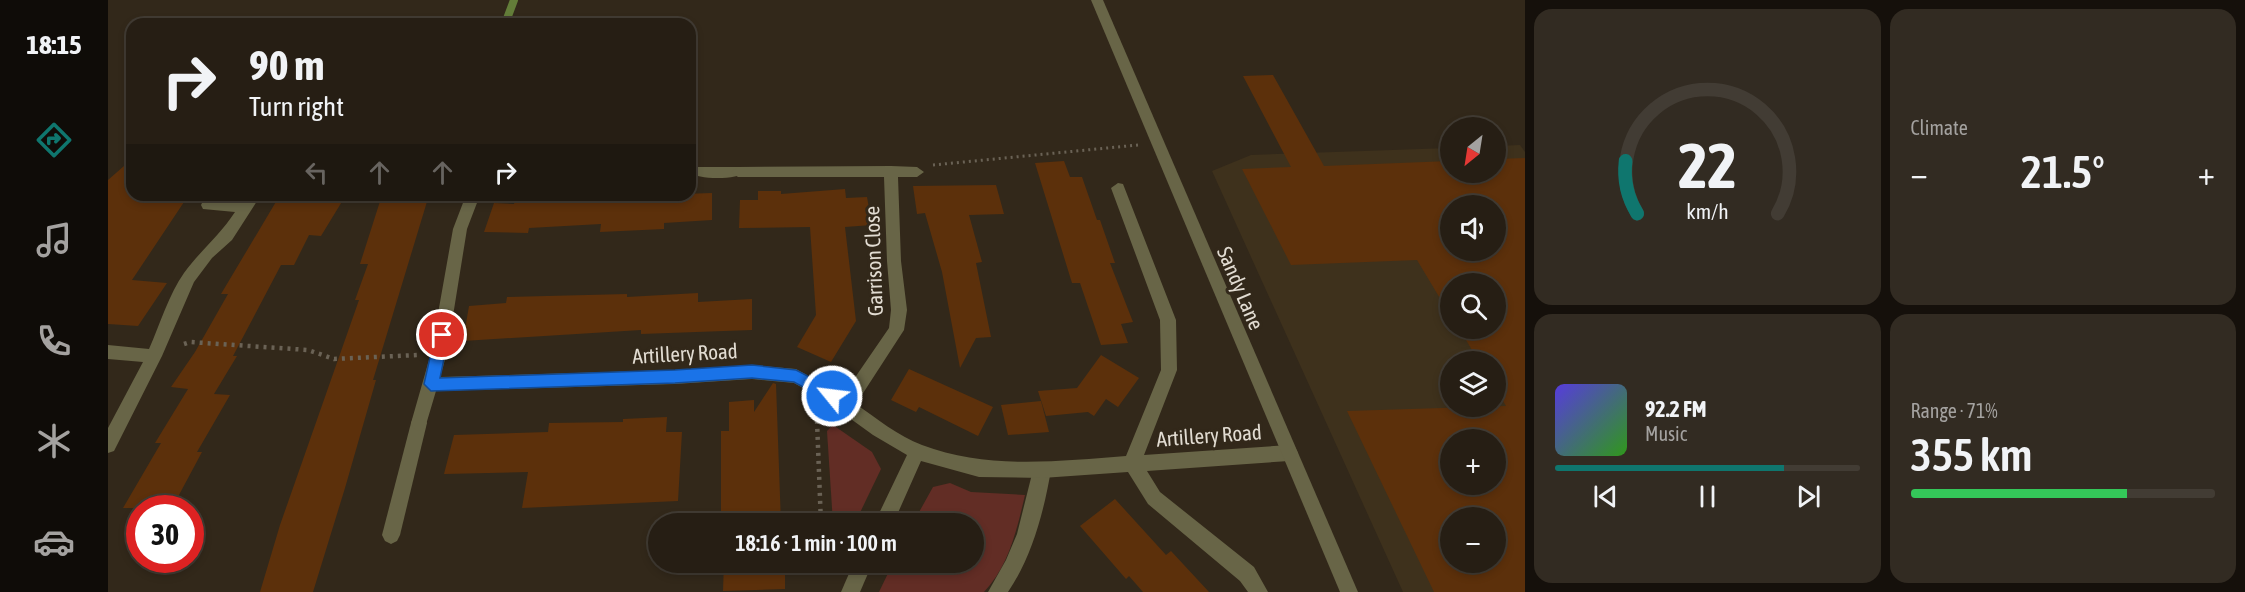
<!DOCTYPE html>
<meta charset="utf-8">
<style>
:root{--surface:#261e14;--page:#322b22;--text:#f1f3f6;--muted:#a4a2a0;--line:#423c34;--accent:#0f766e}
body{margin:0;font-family:"Asap Condensed",sans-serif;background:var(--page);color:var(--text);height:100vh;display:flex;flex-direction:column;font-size:22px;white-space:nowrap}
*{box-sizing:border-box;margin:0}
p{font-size:20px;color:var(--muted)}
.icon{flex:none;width:33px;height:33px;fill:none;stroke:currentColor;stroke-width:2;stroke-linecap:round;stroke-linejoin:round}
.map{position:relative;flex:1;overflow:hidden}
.drawer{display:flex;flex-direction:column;gap:9px;padding:9px;background:#15100b;width:720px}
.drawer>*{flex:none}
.top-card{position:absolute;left:18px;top:18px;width:570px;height:183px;border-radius:18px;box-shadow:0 3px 9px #0003,0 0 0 2px var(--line);background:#261e14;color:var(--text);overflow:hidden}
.needle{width:39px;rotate:210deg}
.tools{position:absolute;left:1332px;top:117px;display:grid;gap:12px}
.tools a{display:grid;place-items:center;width:66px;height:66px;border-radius:50%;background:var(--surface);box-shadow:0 3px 9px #0003,0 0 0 2px var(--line);font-size:30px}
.speed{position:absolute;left:18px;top:495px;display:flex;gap:12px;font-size:30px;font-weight:700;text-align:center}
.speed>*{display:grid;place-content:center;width:78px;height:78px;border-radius:50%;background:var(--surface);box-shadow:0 3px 9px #0003,0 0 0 2px var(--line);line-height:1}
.speed .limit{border:9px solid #d22;background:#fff;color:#111}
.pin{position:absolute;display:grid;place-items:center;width:51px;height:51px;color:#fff;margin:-26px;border:3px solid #fff;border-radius:50%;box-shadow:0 2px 6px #0007}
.me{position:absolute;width:66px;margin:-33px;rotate:299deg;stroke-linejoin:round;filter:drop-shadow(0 0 4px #0008)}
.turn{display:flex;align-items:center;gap:21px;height:126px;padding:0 24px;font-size:27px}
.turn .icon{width:78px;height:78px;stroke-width:2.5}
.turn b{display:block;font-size:42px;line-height:51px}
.lanes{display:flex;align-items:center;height:57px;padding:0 24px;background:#0003;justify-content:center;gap:30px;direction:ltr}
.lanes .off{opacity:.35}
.big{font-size:45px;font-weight:600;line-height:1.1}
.drawer .card{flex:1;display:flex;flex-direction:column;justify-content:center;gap:9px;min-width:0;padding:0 21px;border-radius:18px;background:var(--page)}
.drawer .dial{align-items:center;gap:0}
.dial svg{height:156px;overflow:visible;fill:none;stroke:var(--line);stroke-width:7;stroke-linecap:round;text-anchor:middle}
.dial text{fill:var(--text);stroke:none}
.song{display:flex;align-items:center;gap:18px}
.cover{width:72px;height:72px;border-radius:9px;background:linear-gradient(135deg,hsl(250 70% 55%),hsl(110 70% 35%))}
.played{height:6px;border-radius:3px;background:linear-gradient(90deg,var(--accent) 75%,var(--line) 75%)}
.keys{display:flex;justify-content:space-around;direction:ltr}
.heat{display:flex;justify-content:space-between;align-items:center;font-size:33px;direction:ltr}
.charge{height:9px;border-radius:4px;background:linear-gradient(90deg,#34c759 71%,var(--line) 0)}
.drawer .tiles{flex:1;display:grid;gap:9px;grid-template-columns:repeat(2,1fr)}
.trip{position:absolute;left:540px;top:513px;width:336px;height:60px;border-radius:30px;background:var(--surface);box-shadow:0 3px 9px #0003,0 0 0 2px var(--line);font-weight:600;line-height:60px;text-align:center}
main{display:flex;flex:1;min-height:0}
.tabs{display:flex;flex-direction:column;width:108px;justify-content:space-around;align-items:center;background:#0f0c08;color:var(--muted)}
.tabs .icon{width:42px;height:42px}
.tabs .current{color:var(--accent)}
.tabs b{font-size:27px;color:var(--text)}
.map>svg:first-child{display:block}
</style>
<main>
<nav class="tabs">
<b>18:15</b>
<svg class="icon current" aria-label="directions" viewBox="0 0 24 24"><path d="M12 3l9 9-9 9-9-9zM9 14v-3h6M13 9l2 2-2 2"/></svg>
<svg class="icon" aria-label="music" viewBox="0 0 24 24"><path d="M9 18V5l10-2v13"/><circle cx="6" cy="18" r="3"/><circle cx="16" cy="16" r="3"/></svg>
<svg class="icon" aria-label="phone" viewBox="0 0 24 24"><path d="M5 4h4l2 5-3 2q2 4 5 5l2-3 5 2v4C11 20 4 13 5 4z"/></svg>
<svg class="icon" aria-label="climate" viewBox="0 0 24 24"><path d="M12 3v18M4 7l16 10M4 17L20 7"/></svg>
<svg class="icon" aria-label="car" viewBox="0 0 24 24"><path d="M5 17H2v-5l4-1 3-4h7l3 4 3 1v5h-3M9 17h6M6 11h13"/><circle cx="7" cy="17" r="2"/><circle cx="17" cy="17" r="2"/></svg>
</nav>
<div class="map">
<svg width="1417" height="592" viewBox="0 0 1417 592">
<rect width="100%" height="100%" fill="#32281a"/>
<!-- built -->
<path fill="#3e311c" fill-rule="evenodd" d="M1412 145 1417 152V592H1295L1104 171 1143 155 1342 148V172H1388V146ZM1342 206H1388V250H1342ZM1342 284H1388V328H1342ZM1342 362H1388V406H1342ZM1342 440H1388V484H1342ZM1342 518H1388V562H1342Z"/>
<!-- green -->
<g fill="#622d25">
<polygon points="725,425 764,452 773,469 747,523 725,523 719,431"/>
<path d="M842 483 863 492 917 495C909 529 901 566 876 592H771L785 563 866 562V524L805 523 825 487Z"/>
</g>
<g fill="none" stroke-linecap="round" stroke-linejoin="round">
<!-- stream -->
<polyline stroke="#637d39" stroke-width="8" points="397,24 406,0"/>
</g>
<!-- building -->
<g fill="#5c300b" fill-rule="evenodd">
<path d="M1165 75 1216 166 1342 161V172H1388V159L1417 158V592H1326L1239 411 1398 406 1388 389V362H1371L1351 328H1388V284H1342V315L1309 260 1183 265 1134 169 1183 167 1135 76ZM1342 206H1388V250H1342ZM1342 440H1388V484H1342ZM1342 518H1388V562H1342Z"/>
<polygon points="24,159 24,195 80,196 24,280 59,283 30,326 0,324 0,180"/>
<polygon points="956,161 962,177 974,177 989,220 992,220 1007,263 1002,263 1025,322 1013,324 1020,343 993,345 972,283 964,283 927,163"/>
<polygon points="888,185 896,214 861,215 874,262 868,263 883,337 868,338 852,368 834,272 817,213 809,214 805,186"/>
<polygon points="737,189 738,198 759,197 764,225 737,227 748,321 723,362 689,347 708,315 702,227 631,228 632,200 650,200 650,191 673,191 673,194"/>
<polygon points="604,193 604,220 556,223 556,229 492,232 493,224 421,228 420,233 376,232 386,203 406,204 408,196 457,198"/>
<polygon points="172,195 238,195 213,236 201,235 186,265 173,265 125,356 129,356 106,394 122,395 89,452 94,452 64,508 15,508 53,443 47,443 80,389 63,387 87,352 120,294 113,294"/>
<polygon points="274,195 321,195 265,380 268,380 237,488 205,592 152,592 172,525 251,300 247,300 260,264 252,264"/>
<polygon points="590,293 590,302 644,299 644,330 533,334 533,330 355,341 361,306 398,303 399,297 519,294 519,297"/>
<polygon points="993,355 1031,378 1010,407 998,399 986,416 980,412 938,416 930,391 969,388"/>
<polygon points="801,369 885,407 870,436 811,407 808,412 783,400"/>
<polygon points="665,383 668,384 673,524 613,524 613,431 621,431 621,402 646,400 646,412"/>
<polygon points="933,401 941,432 900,435 893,405"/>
<polygon points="559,417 558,432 574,432 570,501 414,508 420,472 336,474 346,435 440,432 441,423 515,422 515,419"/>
<polygon points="1007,499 1058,555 1063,551 1101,592 1035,592 1021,576 1018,579 972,526"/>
<polygon points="616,562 677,562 677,589 615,591"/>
</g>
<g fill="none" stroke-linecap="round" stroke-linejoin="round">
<!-- path-far1 -->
<polyline stroke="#6a6255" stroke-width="3" stroke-dasharray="2 4" stroke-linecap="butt" points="825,165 1030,145"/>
<!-- path -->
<g stroke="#6a6255" stroke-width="4.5" stroke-dasharray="3 5" stroke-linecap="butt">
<polyline points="76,344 82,342 200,350 226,359 309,355"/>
<polyline points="713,414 709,421 713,524"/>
<polyline points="715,562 728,572"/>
</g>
<!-- service -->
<g fill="#686547" fill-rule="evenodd">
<path d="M589 167H630L637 172C631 180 588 180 582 172Z"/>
<polygon points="311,415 317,418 319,423 292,535 289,541 283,544 277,541 274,535 303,423 305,418"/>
<path d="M934 462 940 464 943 470C936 511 924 557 900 592H880L898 560 909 534 925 470 928 464Z"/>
</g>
<!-- minor -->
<g fill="#686547" fill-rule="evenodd">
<path d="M783 166 809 167 816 172 809 177H790L793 261 799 310 796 330 748 404C768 418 790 436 814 445 879 470 950 461 1018 456L1053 370 1052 320 1003 188 1010 183 1015 184 1068 320 1069 370 1036 455 1181 445 1187 447 1190 453 1187 459 1181 461 1039 471 1052 492 1146 567 1160 592H1140L1132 581 1040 504 1020 472 934 478 871 477 813 461 785 524H766L799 455 765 435 718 401 686 383 644 379 567 384 328 391 317 428 311 431 305 428 303 423 323 353 345 229 358 195H372L359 229 339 353 332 377 567 370 644 365 688 369 735 395 781 328 783 310 779 261 776 177H630L623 172 630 167Z"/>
<path d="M139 195H153L124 240 104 258 86 282 54 356 6 451 0 453V428L35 362 0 359V345L41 349C52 324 61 294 76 273 92 251 112 235 127 212L95 209 93 205 95 201 134 202Z"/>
<polygon points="746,562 765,562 752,592 733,592"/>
</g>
<!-- tertiary -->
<polygon fill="#686547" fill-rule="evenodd" points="983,0 995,0 1250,592 1232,592"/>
</g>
<!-- route -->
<polygon fill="#1a73e8" stroke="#114b97" stroke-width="1.5" points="334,329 341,335 332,378 567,370 644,365 688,370 729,391 731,396 724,403 686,382 644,378 567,383 323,391 316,384 327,335"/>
<g text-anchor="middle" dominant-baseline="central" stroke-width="6" stroke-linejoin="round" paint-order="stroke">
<!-- street labels -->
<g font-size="21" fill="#e2dcd2" stroke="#32281a">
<text transform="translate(765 261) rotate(-92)">Garrison Close</text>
<text transform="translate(1133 288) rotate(67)">Sandy Lane</text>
<text transform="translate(577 353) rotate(-3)">Artillery Road</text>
<text transform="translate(1101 435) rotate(-4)">Artillery Road</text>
</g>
</g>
</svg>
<div class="tools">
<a><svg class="needle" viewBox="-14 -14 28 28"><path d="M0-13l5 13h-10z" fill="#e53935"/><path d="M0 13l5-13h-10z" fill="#a4a2a0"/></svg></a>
<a><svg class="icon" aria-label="sound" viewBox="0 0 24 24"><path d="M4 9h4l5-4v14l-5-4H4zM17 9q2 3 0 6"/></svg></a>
<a><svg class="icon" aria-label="search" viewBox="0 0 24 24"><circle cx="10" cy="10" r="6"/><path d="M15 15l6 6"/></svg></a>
<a><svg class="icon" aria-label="layers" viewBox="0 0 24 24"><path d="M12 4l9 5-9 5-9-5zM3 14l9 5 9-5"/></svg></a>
<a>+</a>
<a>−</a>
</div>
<div class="speed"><div class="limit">30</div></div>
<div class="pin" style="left:334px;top:335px;background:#d93025"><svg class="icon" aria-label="arrive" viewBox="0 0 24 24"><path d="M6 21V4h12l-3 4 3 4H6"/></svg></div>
<svg class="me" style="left:724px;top:396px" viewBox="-20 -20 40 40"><circle r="17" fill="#1a73e8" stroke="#fff" stroke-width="3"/><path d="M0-11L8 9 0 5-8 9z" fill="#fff"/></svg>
<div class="trip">18:16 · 1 min · 100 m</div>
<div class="top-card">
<div class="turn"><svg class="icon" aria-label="right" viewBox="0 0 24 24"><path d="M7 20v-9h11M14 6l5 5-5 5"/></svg><div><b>90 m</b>Turn right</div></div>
<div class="lanes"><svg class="icon off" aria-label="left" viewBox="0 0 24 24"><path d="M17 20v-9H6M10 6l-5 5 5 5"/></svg><svg class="icon off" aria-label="ahead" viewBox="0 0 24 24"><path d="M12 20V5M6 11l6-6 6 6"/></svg><svg class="icon off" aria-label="ahead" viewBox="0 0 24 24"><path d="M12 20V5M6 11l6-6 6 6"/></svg><svg class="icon" aria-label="right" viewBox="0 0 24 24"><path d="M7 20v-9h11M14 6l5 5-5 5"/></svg></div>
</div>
</div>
<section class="drawer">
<div class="tiles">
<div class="card dial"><svg viewBox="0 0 100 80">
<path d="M14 69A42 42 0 1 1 86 69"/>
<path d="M14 69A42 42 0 0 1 8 42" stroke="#0f766e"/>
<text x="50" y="56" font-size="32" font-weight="700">22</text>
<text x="50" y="72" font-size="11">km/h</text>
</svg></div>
<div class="card"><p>Climate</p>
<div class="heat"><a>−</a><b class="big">21.5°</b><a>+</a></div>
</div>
<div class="card">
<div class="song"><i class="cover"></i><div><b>92.2 FM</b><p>Music</p></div></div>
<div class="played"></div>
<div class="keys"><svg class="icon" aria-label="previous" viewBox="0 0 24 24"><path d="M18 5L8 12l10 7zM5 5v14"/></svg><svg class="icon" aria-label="pause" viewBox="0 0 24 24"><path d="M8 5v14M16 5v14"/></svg><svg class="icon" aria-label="next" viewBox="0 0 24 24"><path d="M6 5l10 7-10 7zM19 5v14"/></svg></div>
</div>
<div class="card"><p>Range · 71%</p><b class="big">355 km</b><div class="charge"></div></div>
</div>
</section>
</main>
